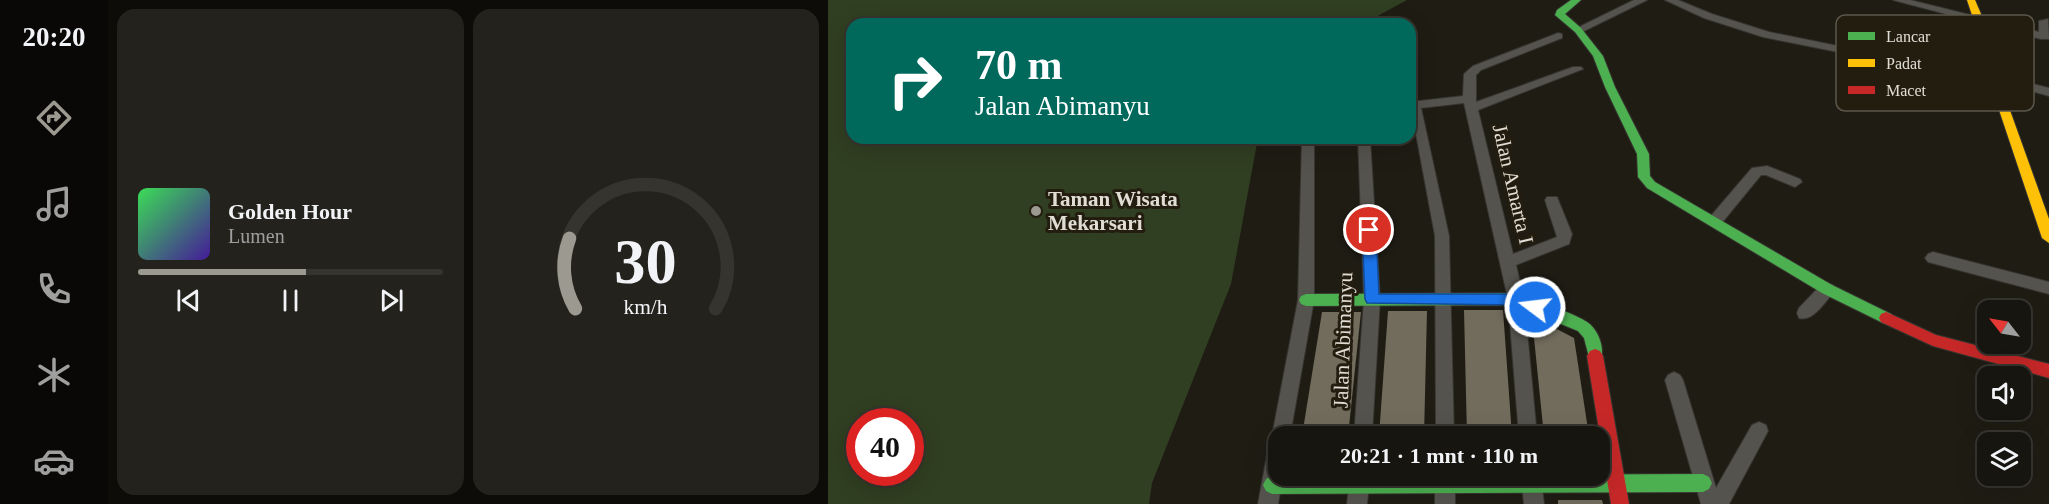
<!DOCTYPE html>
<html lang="id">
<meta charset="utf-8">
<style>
:root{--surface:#17150f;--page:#24221d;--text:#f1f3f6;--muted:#9e9f9e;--line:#36342f;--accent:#9c9991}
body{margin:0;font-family:Georgia,serif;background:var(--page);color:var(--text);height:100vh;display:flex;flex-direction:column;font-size:22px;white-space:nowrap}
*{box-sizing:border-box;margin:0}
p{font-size:20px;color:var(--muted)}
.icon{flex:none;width:33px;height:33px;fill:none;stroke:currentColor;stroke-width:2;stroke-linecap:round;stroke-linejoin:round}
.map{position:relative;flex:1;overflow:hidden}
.details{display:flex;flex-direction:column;gap:9px;padding:9px;background:#0d0c08;width:720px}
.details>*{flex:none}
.hud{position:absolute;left:18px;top:18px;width:570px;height:126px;border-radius:18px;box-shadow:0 6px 24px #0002,0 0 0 2px var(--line);background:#00695c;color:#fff;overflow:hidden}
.needle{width:39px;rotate:301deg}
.controls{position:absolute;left:1149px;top:300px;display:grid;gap:12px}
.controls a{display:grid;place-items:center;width:54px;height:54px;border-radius:12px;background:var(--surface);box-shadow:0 6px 24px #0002,0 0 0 2px var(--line);font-size:30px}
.speed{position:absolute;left:18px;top:408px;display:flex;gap:12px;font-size:30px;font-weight:700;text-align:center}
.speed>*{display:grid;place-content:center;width:78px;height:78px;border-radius:50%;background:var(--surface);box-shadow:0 6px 24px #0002,0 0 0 2px var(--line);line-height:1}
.speed .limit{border:9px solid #d22;background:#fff;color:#111}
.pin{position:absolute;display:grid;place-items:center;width:51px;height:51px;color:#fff;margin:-26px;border:3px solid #fff;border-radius:50%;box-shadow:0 2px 6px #0007}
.me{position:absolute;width:66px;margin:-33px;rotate:285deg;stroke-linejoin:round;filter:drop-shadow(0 0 4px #0008)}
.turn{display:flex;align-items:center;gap:21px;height:126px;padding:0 30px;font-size:27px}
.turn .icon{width:78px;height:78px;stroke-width:2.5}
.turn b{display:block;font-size:42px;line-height:51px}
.details .widget{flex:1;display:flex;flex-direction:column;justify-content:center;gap:9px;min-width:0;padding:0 21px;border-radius:18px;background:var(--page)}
.details .dial{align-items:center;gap:0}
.dial svg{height:156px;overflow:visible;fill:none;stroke:var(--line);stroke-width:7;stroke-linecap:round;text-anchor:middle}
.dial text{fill:var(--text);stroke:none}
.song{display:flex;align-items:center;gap:18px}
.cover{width:72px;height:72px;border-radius:9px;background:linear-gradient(135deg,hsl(130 70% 55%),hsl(260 70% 35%))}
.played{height:6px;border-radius:3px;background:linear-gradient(90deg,var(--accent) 55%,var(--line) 55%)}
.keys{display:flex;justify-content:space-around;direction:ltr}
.details .tiles{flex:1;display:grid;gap:9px;grid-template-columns:repeat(2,1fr)}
.trip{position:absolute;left:440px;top:426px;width:342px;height:60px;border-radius:18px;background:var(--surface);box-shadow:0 6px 24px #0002,0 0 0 2px var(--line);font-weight:600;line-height:60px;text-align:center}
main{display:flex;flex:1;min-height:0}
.menu{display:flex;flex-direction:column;width:108px;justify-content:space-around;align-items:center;background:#090806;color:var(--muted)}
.menu .icon{width:42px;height:42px}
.menu .on{color:var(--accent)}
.menu b{font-size:27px;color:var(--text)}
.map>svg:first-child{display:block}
</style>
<main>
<nav class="menu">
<b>20:20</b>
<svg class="icon on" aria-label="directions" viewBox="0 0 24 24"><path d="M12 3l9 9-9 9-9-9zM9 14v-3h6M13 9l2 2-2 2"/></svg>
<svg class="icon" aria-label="music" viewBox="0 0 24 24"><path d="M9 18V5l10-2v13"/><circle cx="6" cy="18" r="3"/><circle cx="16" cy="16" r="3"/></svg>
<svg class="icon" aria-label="phone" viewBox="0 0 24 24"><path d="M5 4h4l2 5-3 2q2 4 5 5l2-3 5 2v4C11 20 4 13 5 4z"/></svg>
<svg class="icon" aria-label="climate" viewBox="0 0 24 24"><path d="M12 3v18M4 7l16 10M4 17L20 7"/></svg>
<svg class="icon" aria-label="car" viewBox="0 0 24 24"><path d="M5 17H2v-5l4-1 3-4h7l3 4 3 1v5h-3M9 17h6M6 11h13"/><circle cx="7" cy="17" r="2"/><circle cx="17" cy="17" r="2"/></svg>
</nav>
<section class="details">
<div class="tiles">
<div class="widget">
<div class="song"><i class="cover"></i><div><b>Golden Hour</b><p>Lumen</p></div></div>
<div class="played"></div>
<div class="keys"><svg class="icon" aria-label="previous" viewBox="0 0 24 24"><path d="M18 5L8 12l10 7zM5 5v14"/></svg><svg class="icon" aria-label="pause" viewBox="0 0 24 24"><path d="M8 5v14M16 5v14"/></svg><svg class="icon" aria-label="next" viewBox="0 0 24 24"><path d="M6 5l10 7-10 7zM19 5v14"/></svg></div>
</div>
<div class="widget dial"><svg viewBox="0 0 100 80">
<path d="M14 69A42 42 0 1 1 86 69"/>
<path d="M14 69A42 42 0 0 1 11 33" stroke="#9c9991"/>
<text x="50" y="56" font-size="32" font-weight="700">30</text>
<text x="50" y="72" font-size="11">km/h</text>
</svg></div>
</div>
</section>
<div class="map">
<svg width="1221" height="504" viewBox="0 0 1221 504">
<rect width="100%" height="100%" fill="#1f1c14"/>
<!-- green -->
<path fill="#303e21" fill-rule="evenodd" d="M0 0H579L535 24H24V138H430L403 284 324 483 321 504H0ZM32 422H82V472H32Z"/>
<!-- building -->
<g fill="#726c5d">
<polygon points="636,310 675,310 684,436 639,436"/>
<polygon points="560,311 599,311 596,436 551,436"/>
<polygon points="494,312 533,312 520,436 474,436"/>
<polygon points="705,328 727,328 746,338 761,436 716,436"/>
<polygon points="730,500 774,500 775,504 730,504"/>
</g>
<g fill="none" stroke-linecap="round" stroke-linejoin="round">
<!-- street casing -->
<g stroke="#373530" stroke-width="2">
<g id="street">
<polygon points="806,0 819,0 754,32 745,30"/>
<polygon points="837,0 850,0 884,14 941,32 1015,47 1173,86 1175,88 1169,91 1015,53 935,37 876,18"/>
<polygon points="1065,0 1082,0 1211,32 1211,21 1220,19 1221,39 1213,39"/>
<polygon points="730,33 734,34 734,38 653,70 648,75 648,102 745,67 753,67 755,69 650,110 685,254 729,237 717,200 719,197 729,197 744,234 741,244 688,265 696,299 709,436 691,436 680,299 636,103 593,108 621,236 626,436 608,436 607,236 582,102 635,96 636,74 645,66"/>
<polygon points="1165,74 1221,88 1221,96 1161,79 1161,75"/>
<polygon points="474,138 486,138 486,300 462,436 450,436 450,476 455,476 450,504 430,504 440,450 443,444 447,442 444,436 470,300"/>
<polygon points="530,138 542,138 552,299 544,436 526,436 536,299"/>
<polygon points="939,166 972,179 974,182 967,187 938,175 933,175 892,225 882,225 880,221 882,217 924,168"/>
<polygon points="1105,252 1221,282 1221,294 1100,262 1097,258 1100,254"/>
<path d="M999 283 1005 285 1007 289 1005 293C996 303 985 322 971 318L969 313 971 308 993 285Z"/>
<polygon points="846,372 852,375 855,380 888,488 924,425 931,422 938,425 940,431 901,504 873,504 837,380 840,375"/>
<polygon points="522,476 542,476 539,504 519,504"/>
<rect x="607" y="476" width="20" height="28"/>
<polygon points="693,476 713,476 716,504 696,504"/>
</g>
</g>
<!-- fast casing -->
<g stroke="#373530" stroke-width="2">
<g id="fast">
<polygon points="743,0 753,0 737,14 753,28 775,56 787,87 821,154 822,176 827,182 1004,285 1063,314 1065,318 1063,322 1058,324 1053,322 994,293 819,188 810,177 809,154 777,87 765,56 747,32 727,15 729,10"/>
<path d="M688 293C705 299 745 313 759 322 770 329 778 349 772 361L767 363 762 361 756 338 750 331 687 305 478 306 473 304 471 300 473 296 478 294Z"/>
<polygon points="875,474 881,477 884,483 881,489 875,492 444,494 438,491 435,485 438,479 444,476"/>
</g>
</g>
<!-- slow casing -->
<g stroke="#373530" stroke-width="2">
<polygon id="slow" points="1139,0 1147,0 1156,21 1170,77 1221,219 1221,243 1214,238 1160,77 1146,21"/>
</g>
<!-- jam casing -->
<g stroke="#373530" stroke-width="2">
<g id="jam">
<polygon points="1058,312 1108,335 1221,364 1221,378 1105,346 1053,322 1051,318 1053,314"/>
<polygon points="767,349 772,351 775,356 801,504 783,504 759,356 762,351"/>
</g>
</g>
<!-- street -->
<use href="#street" fill="#55534d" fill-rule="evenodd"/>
<!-- fast -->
<use href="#fast" fill="#4caf50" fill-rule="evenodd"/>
<!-- slow -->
<use href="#slow" fill="#ffc107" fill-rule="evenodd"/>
<!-- jam -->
<use href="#jam" fill="#c62828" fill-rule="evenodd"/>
</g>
<!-- route -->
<polygon fill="#1a73e8" stroke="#114b97" stroke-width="1.5" points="541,225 548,230 551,294 688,294 712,302 714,307 712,311 707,312 687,305 539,303 537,299 534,230"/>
<!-- markers -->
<circle fill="#9c9991" stroke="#231d10" stroke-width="2" cx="208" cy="211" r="6"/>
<g text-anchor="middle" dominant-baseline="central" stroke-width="6" stroke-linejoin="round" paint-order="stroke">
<!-- street labels -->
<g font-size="21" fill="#e0ddd4" stroke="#231d10">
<text transform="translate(685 184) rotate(77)">Jalan Amarta I</text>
<text transform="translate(515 340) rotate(-88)">Jalan Abimanyu</text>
</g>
<!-- poi labels -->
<g font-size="21" font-weight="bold" fill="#e0ddd4" stroke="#231d10" text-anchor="start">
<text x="220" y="199">Taman Wisata<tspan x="220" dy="24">Mekarsari</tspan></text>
</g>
</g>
<!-- legend -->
<rect x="1008" y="15" width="198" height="96" rx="9" fill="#231d10" stroke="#5c574b" stroke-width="1.5"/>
<rect x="1020" y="32" width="27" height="8" fill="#4caf50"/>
<rect x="1020" y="59" width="27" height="8" fill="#ffc107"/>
<rect x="1020" y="86" width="27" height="8" fill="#c62828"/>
<g font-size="16" fill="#e0ddd4">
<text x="1058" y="42">Lancar</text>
<text x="1058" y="69">Padat</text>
<text x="1058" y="96">Macet</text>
</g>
</svg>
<div class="controls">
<a><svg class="needle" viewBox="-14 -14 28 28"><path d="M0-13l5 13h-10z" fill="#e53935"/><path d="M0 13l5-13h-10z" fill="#9e9f9e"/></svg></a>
<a><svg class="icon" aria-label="sound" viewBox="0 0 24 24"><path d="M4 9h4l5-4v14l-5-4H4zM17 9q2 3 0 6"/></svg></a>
<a><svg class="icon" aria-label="layers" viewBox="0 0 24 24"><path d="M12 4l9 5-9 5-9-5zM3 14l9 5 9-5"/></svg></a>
</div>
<div class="speed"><div class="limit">40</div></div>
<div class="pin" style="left:541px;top:230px;background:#d93025"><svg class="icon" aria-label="arrive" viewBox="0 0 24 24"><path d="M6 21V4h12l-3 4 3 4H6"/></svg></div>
<svg class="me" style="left:707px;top:307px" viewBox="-20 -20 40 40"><circle r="17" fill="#1a73e8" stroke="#fff" stroke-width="3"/><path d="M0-11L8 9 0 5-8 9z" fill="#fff"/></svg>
<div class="trip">20:21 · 1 mnt · 110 m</div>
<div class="hud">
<div class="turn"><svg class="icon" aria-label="right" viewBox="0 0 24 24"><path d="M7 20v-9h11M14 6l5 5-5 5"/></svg><div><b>70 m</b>Jalan Abimanyu</div></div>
</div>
</div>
</main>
